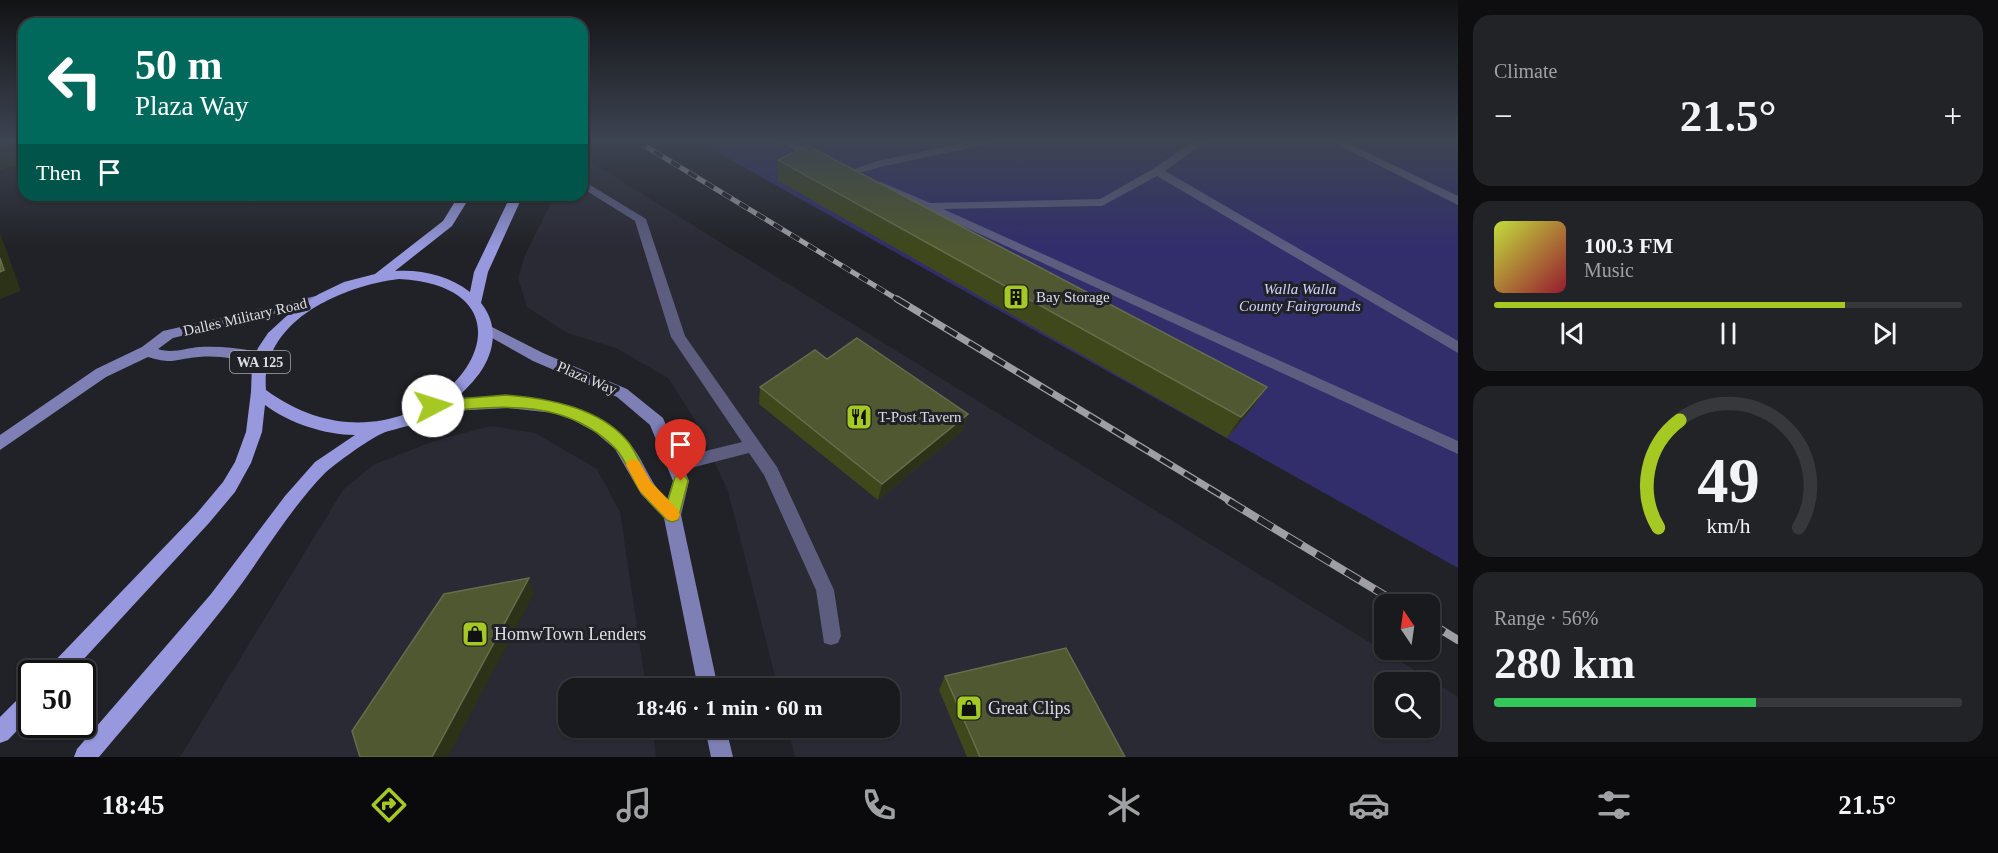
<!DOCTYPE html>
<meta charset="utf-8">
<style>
:root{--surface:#191a1d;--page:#222326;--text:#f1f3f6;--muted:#9fa1a4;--line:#37383b;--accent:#a5c822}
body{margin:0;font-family:"Times New Roman",serif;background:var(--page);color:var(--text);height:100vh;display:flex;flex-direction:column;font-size:22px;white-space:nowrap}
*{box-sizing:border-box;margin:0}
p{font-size:20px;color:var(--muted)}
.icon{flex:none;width:33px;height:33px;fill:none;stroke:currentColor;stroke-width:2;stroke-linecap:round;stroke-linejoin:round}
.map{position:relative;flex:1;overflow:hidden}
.sheet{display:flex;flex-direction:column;gap:15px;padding:15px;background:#0e0e10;width:540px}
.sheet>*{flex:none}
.top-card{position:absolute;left:18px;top:18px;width:570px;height:183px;border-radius:18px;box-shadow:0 2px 4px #0004,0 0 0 2px var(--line);background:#00695c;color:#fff;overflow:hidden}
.needle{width:39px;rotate:347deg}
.buttons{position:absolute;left:1374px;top:594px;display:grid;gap:12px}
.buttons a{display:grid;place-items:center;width:66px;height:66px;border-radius:12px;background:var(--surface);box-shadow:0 2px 4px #0004,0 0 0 2px var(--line);font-size:30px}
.speed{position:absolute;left:18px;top:660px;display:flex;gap:12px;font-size:30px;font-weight:700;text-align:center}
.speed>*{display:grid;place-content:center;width:78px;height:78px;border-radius:50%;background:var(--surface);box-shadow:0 2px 4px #0004,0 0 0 2px var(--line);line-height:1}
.speed .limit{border:3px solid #111;border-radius:9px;background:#fff;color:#111}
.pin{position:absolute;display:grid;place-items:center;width:51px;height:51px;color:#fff;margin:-62px -26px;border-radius:50% 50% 50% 0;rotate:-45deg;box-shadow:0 0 6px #0007}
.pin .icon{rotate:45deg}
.me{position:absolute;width:66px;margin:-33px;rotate:85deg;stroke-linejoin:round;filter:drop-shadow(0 0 4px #0008)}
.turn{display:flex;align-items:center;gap:21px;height:126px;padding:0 18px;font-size:27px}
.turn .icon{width:78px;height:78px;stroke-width:2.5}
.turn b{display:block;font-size:42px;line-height:51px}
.then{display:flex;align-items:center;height:57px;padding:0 18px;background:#0003;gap:12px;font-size:22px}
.big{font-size:45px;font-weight:800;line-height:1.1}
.sheet .widget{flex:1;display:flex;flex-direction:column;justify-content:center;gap:9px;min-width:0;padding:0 21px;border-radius:18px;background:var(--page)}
.sheet .dial{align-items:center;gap:0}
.dial svg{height:156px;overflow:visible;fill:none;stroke:var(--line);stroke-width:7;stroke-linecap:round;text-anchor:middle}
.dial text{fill:var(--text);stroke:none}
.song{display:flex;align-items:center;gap:18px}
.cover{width:72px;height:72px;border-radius:9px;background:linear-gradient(135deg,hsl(70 70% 55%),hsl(350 70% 35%))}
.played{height:6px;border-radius:3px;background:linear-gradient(90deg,var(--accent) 75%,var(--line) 75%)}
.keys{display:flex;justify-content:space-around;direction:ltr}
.heat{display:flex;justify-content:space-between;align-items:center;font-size:33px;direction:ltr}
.charge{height:9px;border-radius:4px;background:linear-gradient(90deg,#34c759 56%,var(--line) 0)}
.trip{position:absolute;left:558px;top:678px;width:342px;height:60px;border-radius:18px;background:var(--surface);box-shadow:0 2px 4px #0004,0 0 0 2px var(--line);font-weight:800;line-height:60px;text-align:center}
.menu{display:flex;height:96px;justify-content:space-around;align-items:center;background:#0a0a0c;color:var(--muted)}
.menu .icon{width:42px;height:42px}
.menu .on{color:var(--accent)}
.menu b{font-size:27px;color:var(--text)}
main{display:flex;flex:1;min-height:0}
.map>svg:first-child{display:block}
</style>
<main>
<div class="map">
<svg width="1458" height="757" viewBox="0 0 1458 757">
<rect width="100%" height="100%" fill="#212227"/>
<!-- built -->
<g fill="#2a2a35" fill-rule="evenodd">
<path d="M582 157 1458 697V757H795L788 728H890V688H778L728 491 693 417 668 378 616 348 567 333 527 307 518 278 525 255 555 195H582ZM1384 682H1430V728H1384Z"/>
<polygon points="490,426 535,433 597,469 620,512 646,688 568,688 568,728 652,728 656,757 180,757 343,490 373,465 434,441"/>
</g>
<!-- green -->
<polygon fill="#322e6b" points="697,141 1458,141 1458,568"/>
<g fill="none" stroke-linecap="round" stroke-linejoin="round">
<!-- lane -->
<g fill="#5c5d7f" fill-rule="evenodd">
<polygon points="777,141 790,141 823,157 817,160 813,159"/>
<polygon points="973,141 993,141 988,144 880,167 852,175 846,172 877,161"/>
<polygon points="1194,141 1206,141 1165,171 1458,341 1458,353 1157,176 1102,206 943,209 1458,441 1458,454 871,184 873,182 881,182 930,203 1100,199 1153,169"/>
<polygon points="1330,141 1343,141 1458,196 1458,205"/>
<polygon points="582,180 646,219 685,336 777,467 834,590 841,636 838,643 831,645 824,643 816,590 764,475 749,453 675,472 669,470 667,465 669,460 742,442 671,337 635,221 582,188"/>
</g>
<!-- secondary -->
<g fill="#7e7fb4" fill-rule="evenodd">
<path d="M320 295 327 299 325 302 173 338 158 349C173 354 185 348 200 347 221 346 244 348 265 354L267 358 265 362 260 363C240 360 220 355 199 357 173 359 175 365 148 357L106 377 0 450V435L96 369 142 347 163 331Z"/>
<path d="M488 325 543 353 627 389 663 418 689 481 681 515 718 688H698L664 518 641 494 615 449 595 432 573 420 554 413 508 408 433 412 428 410 425 406 428 402 433 400C499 395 580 388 629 443 645 461 648 481 667 500L673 481 650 425 617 397 533 361 483 333 481 330 483 327Z"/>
<polygon points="705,728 726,728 733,757 711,757"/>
</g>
<!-- primary -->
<g fill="#9798dd" fill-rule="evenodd">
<path d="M459 195H471L452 226 395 271C421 269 450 276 470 292L474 272 511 195H523L488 272 481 303C499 325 495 352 479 374 462 396 438 416 411 425 402 428 389 430 381 434 368 440 336 463 325 473 286 513 259 563 224 607 184 658 141 707 99 757H74L77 749 211 594 285 496 315 462 355 435C325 435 289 423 265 405L262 432 251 463 235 492 209 523 70 674H46L49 667 197 513 223 482 235 462 246 432 251 392 252 364 258 348 268 333 292 311 319 294 344 282 375 274 443 221ZM399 279C578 289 418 502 266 390 260 321 342 286 399 279Z"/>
<polygon points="32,689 32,715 8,740 0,743 0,717 25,692"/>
</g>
<!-- rail-far2 casing -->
<g stroke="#9f9fa3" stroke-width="5">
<polyline id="rail-far2" points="637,141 900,301"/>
</g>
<!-- rail-far1 casing -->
<g stroke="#9f9fa3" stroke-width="7">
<polyline id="rail-far1" points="897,299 1232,502"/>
</g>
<!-- rail casing -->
<g stroke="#9f9fa3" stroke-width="8">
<g id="rail">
<polyline points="1229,501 1399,604"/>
<polyline points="1430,623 1458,640"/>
</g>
</g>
<!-- rail-far2 -->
<use href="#rail-far2" stroke="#212227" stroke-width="4" stroke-dasharray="10" stroke-linecap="butt"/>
<!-- rail-far1 -->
<use href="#rail-far1" stroke="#212227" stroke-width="4.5" stroke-dasharray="14" stroke-linecap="butt"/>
<!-- rail -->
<use href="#rail" stroke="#212227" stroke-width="6" stroke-dasharray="17" stroke-linecap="butt"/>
</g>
<!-- wall -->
<g fill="#3e481b">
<polygon points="778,160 1267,387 1252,408 1227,438 777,180"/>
<polygon points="827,359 968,414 962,431 878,500 759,404 760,387"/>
<polygon points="945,676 1125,757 967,757 939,690"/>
</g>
<!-- shaded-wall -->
<g fill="#2b3217">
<polygon points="19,141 24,141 24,163 0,170 0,146"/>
<polygon points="0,233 21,291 0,299"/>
<polygon points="1267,387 1252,408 1227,438 1241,417"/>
<polygon points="968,414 962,431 878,500 882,484"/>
<polygon points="529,578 534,594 448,757 432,757"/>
</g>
<!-- building -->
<g fill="#4f5830" stroke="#666d4c" stroke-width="1.5">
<polygon points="0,141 19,141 0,146"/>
<polygon points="807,145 1267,387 1241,417 778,160"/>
<polygon points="0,258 4,270 0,272"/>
<polygon points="857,338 968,414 882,484 760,387 815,350 827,359"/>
<polygon points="529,578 432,757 360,757 352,731 444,594"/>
<polygon points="1066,648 1125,757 980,757 945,676"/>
</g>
<!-- sky -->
<linearGradient id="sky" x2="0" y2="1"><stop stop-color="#121315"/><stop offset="0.57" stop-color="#3d4452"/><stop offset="1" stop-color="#3d4452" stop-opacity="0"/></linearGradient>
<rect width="1458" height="247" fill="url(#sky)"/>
<!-- route -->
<path fill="#a5c822" stroke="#6b8216" stroke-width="1.5" d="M506 395C547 398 602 408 629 443 637 454 642 468 649 480 654 487 662 494 668 500L675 477 681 475 686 477 688 481 678 520 672 522 667 520C658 510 646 500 639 489 631 477 626 460 616 449 566 397 498 406 433 412L426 406 433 401Z"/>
<!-- slow -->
<polygon fill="#f59e0b" points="633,459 639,461 651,482 678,510 680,515 678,519 672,521 667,519 640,491 626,465 628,461"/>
<!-- icons -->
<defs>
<g id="building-square" transform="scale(1.35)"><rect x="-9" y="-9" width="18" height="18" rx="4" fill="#a5c822" stroke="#212227"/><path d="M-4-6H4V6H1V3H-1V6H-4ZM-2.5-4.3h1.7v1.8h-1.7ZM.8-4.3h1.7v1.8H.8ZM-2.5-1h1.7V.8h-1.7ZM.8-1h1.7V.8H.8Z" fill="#111"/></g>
<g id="restaurant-square" transform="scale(1.35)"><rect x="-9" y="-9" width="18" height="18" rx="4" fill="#a5c822" stroke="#212227"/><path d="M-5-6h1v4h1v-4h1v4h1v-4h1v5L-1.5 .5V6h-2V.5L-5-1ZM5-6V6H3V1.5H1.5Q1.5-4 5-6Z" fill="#111"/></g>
<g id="shop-square" transform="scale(1.35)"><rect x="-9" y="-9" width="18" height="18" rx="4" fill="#a5c822" stroke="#212227"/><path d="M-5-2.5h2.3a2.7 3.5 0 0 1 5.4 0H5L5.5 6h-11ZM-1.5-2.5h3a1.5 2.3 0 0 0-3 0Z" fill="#111"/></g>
</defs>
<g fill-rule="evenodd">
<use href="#building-square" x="1016" y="297"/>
<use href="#restaurant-square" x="859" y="417"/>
<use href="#shop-square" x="475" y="634"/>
<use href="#shop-square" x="969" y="708"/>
</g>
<g text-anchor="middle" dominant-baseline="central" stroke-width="6" stroke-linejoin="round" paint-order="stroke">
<!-- shield labels -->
<rect fill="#212227" stroke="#a5a6aa" stroke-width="1.5" x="230" y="351" width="60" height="22" rx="4.5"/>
<g font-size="14" font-weight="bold" fill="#dedee2">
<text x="260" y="362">WA 125</text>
</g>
<!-- park labels -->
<g font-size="15" font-style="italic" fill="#d1d3ff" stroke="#212227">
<text x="1300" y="289">Walla Walla<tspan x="1300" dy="17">County Fairgrounds</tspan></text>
</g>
<!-- poi labels -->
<g font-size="15" fill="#dedee2" stroke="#212227" text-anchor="start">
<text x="1036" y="297">Bay Storage</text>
<text x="878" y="417">T-Post Tavern</text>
</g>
<!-- street labels -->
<g font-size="15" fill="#dedee2" stroke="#212227">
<text transform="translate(245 317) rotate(-13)">Dalles Military Road</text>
<text transform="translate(587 378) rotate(23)">Plaza Way</text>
</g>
<!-- near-poi labels -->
<g font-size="18" fill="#dedee2" stroke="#212227" text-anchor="start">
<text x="494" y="634">HomwTown Lenders</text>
<text x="988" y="708">Great Clips</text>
</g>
</g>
</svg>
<div class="buttons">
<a><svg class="needle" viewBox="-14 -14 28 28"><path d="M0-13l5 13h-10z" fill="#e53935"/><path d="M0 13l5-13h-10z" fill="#9fa1a4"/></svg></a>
<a><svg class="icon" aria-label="search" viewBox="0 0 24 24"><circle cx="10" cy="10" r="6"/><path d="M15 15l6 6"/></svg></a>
</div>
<div class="speed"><div class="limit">50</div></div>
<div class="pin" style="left:681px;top:481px;background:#d93025"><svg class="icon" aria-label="arrive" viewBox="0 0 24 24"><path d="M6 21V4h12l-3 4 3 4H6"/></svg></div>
<svg class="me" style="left:433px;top:406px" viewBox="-20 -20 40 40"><circle r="19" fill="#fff"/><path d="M0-13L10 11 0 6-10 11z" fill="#a5c822"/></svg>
<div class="trip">18:46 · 1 min · 60 m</div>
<div class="top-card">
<div class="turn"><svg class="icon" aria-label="left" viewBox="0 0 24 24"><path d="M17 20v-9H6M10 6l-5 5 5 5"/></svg><div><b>50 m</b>Plaza Way</div></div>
<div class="then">Then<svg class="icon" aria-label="arrive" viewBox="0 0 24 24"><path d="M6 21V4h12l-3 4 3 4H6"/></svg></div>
</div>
</div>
<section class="sheet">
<div class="widget"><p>Climate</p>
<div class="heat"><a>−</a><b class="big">21.5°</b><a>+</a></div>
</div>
<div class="widget">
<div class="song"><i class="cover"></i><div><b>100.3 FM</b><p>Music</p></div></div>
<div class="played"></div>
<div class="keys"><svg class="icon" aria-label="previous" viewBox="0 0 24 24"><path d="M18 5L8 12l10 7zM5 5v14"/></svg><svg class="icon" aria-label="pause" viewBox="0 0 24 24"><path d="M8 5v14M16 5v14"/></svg><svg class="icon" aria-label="next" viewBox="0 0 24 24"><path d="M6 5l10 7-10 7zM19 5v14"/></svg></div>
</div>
<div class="widget dial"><svg viewBox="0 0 100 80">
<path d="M14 69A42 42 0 1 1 86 69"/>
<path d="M14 69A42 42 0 0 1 25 14" stroke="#a5c822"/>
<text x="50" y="56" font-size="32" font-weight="700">49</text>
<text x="50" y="72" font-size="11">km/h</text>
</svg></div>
<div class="widget"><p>Range · 56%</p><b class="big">280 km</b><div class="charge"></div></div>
</section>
</main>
<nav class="menu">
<b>18:45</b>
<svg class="icon on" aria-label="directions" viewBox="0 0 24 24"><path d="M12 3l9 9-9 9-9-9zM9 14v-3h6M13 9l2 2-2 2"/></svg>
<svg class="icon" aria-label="music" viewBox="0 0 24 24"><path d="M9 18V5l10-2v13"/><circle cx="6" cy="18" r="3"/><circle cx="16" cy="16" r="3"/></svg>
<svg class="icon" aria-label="phone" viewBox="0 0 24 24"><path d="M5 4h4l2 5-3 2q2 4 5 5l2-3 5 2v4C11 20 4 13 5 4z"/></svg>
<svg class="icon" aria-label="climate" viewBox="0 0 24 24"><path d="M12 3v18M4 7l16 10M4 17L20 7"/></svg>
<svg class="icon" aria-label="car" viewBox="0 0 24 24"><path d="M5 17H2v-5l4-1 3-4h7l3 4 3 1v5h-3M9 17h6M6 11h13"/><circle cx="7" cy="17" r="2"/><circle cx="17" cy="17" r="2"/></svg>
<svg class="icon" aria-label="filters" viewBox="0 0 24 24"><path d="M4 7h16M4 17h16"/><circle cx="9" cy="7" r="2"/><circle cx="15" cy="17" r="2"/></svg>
<b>21.5°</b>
</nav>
